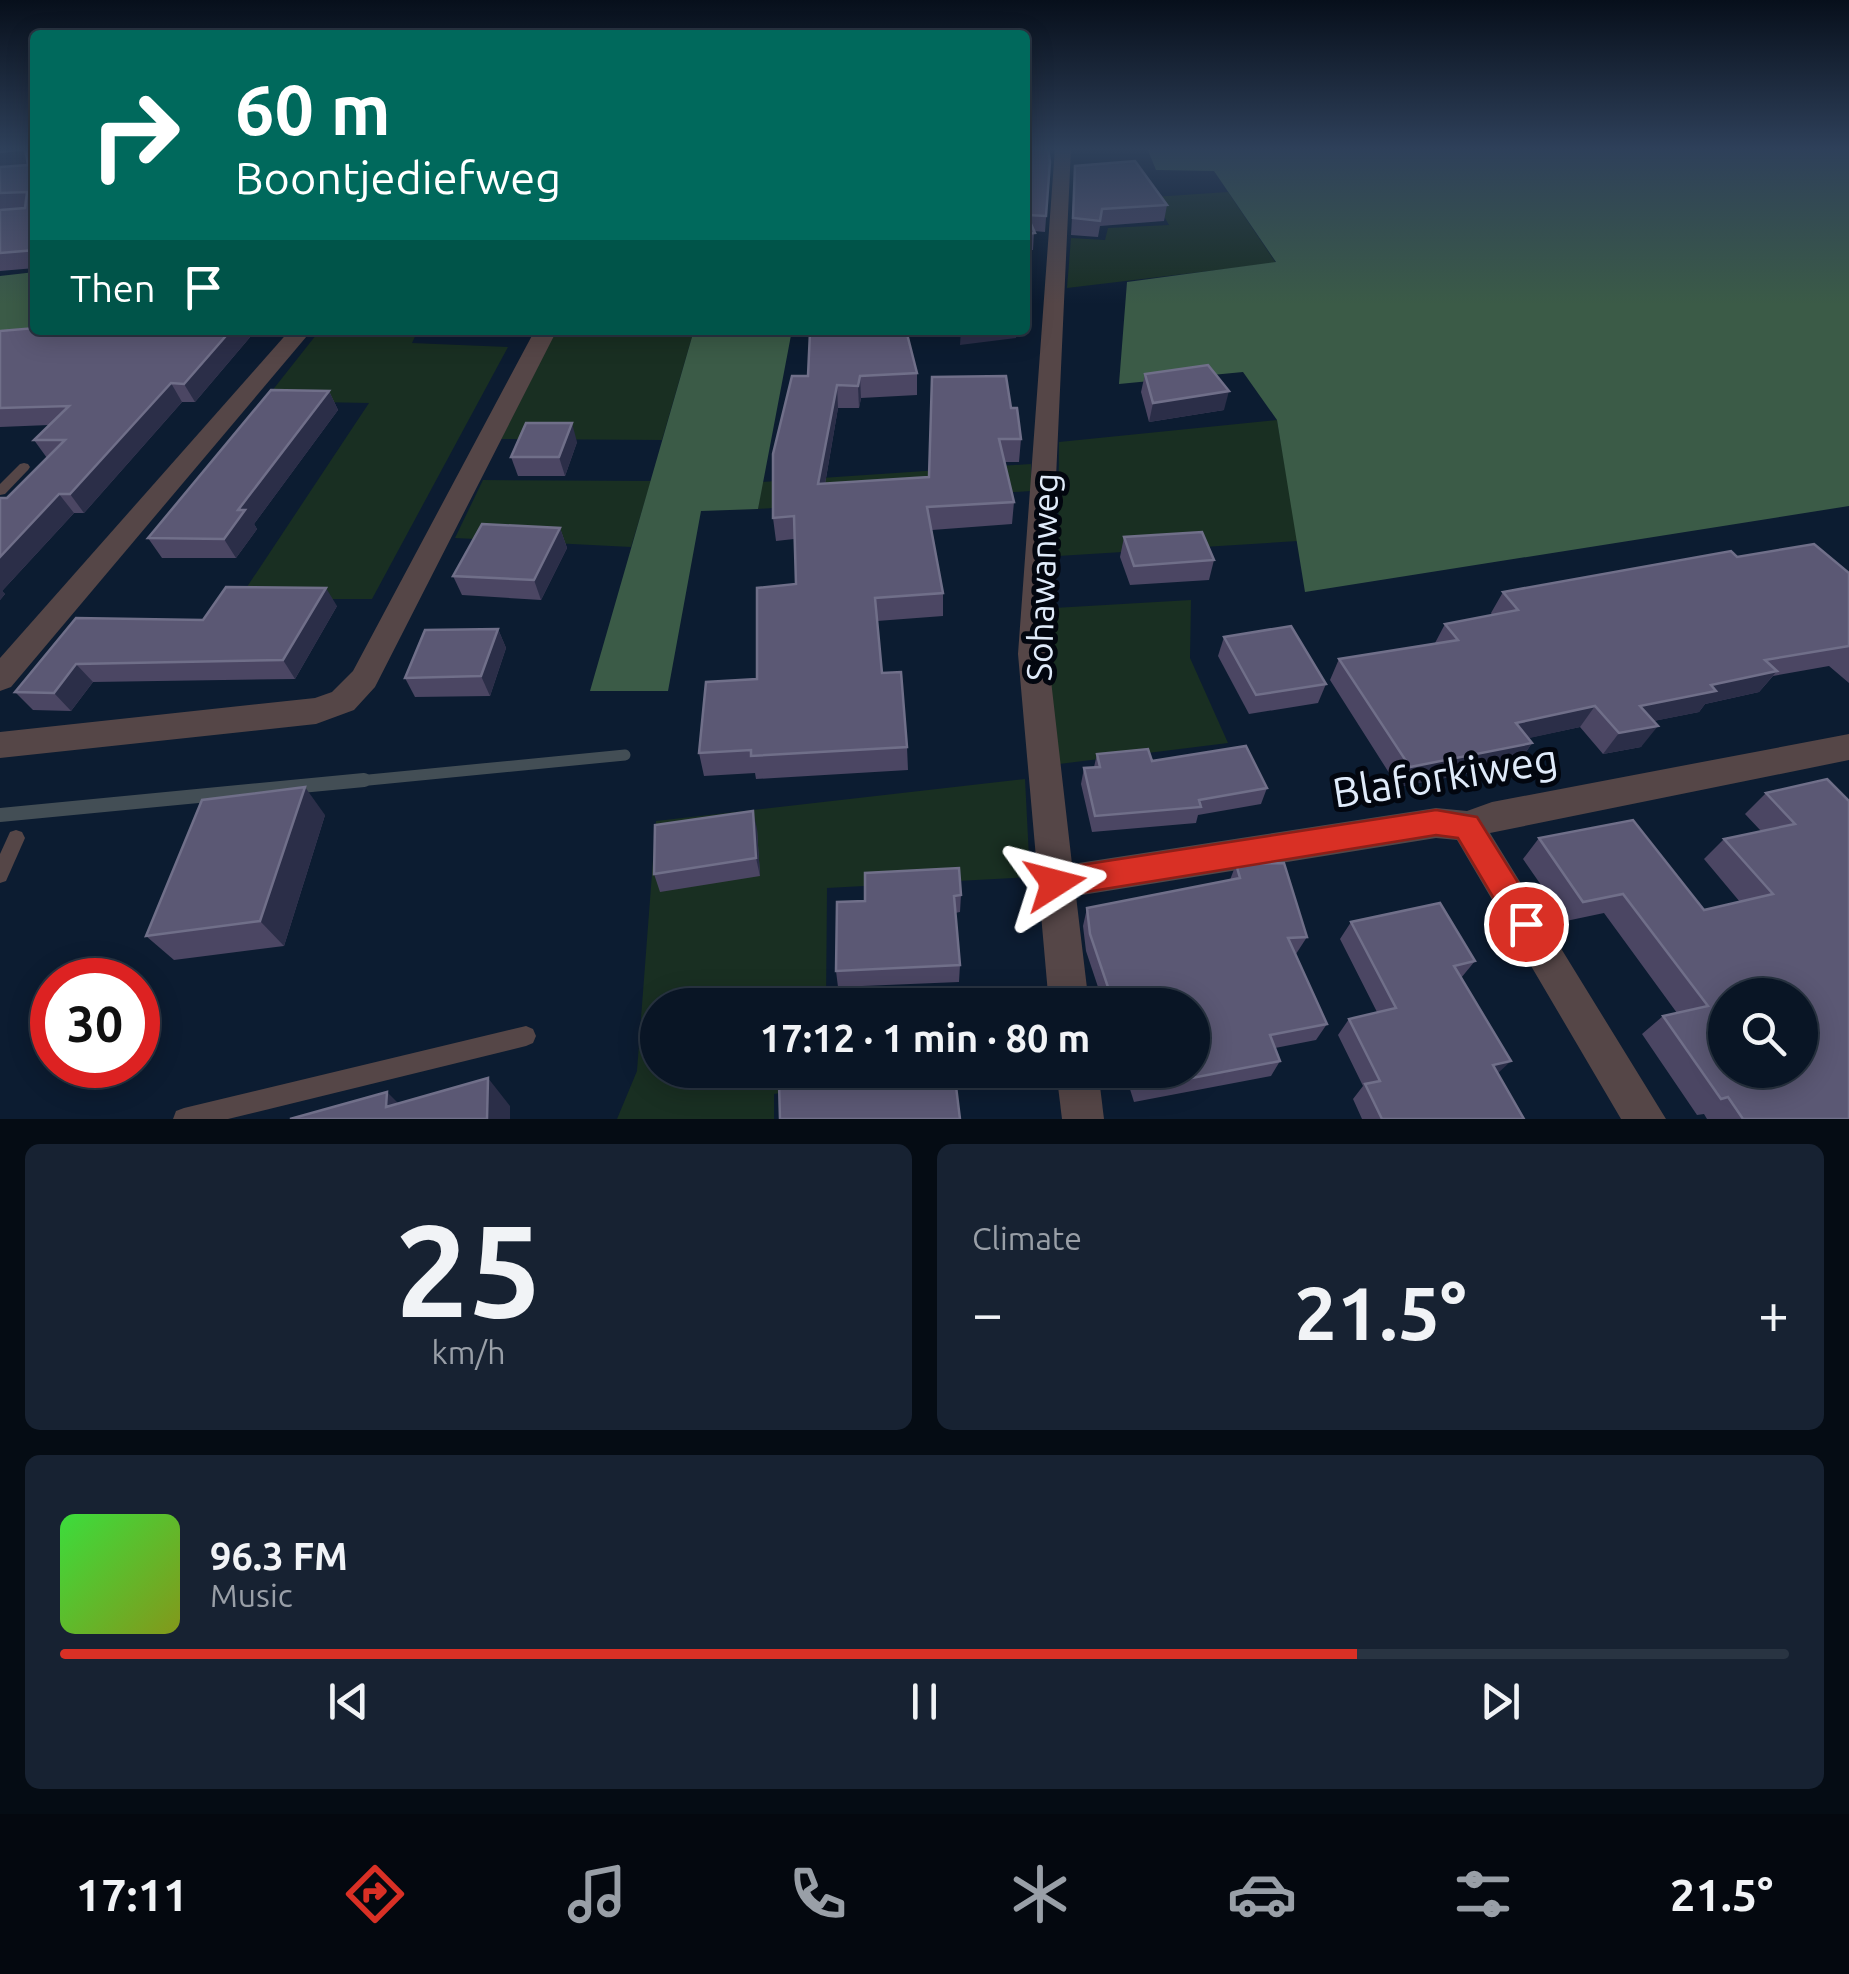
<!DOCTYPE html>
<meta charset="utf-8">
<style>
:root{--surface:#091525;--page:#172232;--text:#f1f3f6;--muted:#999fa7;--line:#293442;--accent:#d93025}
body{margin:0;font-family:Ubuntu,sans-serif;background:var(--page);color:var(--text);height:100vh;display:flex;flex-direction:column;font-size:38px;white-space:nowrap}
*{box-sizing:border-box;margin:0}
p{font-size:32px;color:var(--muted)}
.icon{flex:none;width:55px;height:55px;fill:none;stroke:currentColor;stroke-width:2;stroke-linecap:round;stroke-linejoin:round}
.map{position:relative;height:1119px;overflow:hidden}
.drawer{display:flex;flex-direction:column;gap:25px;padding:25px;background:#050c14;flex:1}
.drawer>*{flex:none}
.top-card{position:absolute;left:30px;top:30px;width:1000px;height:305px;border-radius:10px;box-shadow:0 5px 25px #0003,0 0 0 2px var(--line);background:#00695c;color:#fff;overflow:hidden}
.fabs{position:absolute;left:1708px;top:978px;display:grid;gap:20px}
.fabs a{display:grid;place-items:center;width:110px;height:110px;border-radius:50%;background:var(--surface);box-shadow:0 5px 25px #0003,0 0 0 2px var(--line);font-size:50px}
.speed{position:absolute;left:30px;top:958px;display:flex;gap:20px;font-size:50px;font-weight:700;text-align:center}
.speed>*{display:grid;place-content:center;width:130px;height:130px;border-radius:50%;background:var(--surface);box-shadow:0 5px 25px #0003,0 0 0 2px var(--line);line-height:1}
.speed .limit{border:15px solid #d22;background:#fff;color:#111}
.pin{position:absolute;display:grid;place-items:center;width:85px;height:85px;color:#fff;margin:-42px;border:5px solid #fff;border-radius:50%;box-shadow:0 2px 10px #0007}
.me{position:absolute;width:110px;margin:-55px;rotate:81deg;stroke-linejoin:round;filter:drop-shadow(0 0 8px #0008)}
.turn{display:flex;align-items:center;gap:35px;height:210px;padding:0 40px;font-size:45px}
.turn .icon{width:130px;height:130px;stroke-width:2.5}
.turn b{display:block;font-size:70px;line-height:85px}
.then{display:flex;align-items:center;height:95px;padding:0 40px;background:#0003;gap:20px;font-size:38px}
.big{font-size:75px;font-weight:600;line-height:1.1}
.drawer .card{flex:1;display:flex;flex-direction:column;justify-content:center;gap:15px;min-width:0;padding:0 35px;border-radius:15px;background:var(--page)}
.drawer .dial{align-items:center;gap:0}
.dial b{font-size:130px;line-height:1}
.song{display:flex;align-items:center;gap:30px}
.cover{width:120px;height:120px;border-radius:15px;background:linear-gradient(135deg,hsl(120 70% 55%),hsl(70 70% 35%))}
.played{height:10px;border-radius:5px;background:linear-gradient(90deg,var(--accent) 75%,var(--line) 75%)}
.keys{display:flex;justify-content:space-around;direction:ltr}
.heat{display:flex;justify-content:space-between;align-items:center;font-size:55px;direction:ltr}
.drawer .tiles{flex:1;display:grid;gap:25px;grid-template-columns:1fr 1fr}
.card:last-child{grid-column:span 2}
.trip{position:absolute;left:640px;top:988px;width:570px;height:100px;border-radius:50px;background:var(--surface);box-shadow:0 5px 25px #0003,0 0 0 2px var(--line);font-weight:600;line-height:100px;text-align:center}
.tab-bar{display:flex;height:160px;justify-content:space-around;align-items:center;background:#04080f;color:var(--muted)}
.tab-bar .icon{width:70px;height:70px}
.tab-bar .selected{color:var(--accent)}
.tab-bar b{font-size:45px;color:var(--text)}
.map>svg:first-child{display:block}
</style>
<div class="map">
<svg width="1849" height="1119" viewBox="0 0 1849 1119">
<rect width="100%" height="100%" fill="#0c1c31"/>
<!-- green -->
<g fill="#192f22">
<polygon points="1228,192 1276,263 1067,288 1071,238 1105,240 1108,228 1169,225 1153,197"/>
<polygon points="320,330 418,330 412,343 508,347 372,599 239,599 369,403 264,401"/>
<polygon points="556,330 694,330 662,440 501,439"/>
<polygon points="1277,420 1298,541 1058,556 1059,442"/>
<polygon points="1031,464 1031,491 758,509 762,482"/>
<polygon points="483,480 651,481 631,547 455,538"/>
<polygon points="1191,600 1190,658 1228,743 1059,764 1049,669 1054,608"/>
<polygon points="1025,779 1030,877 827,888 826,1005 658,1005 658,1070 825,1070 825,1085 774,1094 774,1119 617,1119 637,1071 656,821"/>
</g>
<!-- forest -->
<g fill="#3b5b47">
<polygon points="1147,148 1849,148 1849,506 1305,592 1277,420 1243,372 1119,384 1127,282 1276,262 1214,171 1156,170"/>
<polygon points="35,272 35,328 0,347 0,276"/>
<polygon points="694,330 792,330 758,509 701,511 668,691 590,691"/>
</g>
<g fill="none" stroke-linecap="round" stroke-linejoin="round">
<!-- stream-far1 -->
<polyline stroke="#434e55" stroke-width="11" points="338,783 625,755"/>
<!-- stream -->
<polyline stroke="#434e55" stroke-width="14" points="0,815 364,780"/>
<!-- lane -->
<g fill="#554647" fill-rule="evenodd">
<polygon points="24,463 28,464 30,467 28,470 5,494 0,495 0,484 20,464"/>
<polygon points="16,830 22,832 25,838 6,881 0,883 0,854 10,832"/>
<polygon points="526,1026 533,1029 536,1036 533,1043 526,1046 228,1119 173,1119 176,1111 184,1108"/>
</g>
<!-- street -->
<g fill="#554647" fill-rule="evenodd">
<polygon points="1055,148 1071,148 1048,654 1072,864 1436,808 1467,811 1492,802 1849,734 1849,760 1490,833 1666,1119 1621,1119 1457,840 1436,838 1076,896 1089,1005 1049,1005 1018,654"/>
<polygon points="290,330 312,330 11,687 0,691 0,658"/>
<polygon points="535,330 557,330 375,687 354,710 316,724 0,758 0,732 315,698 332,692 353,671"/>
<polygon points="1056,1070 1098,1070 1104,1119 1062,1119"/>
</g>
</g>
<!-- wall -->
<g fill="#4b4663">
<polygon points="0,148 35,148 35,268 0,271"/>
<polygon points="1025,148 1050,162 1045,232 1034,231 1033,250 1025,250"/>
<polygon points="1075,166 1167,205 1164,221 1100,226 1098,237 1071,235"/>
<polygon points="0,331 78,334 251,336 195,402 182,402 84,513 74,513 2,591 5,594 0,600 7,498 47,458 34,440 49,425 0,427"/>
<polygon points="917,373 917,395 861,398 859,408 838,408 825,484 929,477 1011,408 1021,439 1019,462 1005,462 1014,502 1012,524 932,530 943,593 943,616 877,621 882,673 907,747 908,770 756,779 755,773 704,776 699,753 757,679 796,584 794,539 776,541 773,518 792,376"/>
<polygon points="1145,374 1224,410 1149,422 1141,392"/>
<polygon points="329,391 338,410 254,524 257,529 236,558 162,558 148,538"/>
<polygon points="577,442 565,476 518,476 511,457"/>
<polygon points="560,528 567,548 541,600 462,595 453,576"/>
<polygon points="1124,537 1214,560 1209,580 1130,585 1120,557"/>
<polygon points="1737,557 1849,573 1849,683 1829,666 1773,676 1759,692 1705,704 1699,712 1653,721 1641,747 1603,754 1580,727 1528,738 1532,743 1518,764 1398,787 1330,680 1339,659 1435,643 1445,624 1492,615 1491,613 1503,592"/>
<polygon points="337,606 295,679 93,682 71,711 33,710 15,692 76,618 203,620"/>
<polygon points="498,629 506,648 490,696 415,697 405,678"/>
<polygon points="1224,637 1326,684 1318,703 1249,714 1218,656"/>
<polygon points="1097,754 1152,761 1267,788 1261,804 1198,815 1196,823 1092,832 1081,784 1084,768 1094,767"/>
<polygon points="1827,779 1849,1119 1707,1119 1704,1114 1697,1115 1642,1034 1663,1016 1677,1013 1604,913 1566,921 1523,859 1539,838 1704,910 1740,902 1704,859 1724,839 1761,831 1745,814 1766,793"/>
<polygon points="325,815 284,946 174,960 146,936"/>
<polygon points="757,829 760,876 660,892 654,874"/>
<polygon points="1236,864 1307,937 1296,954 1327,1024 1316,1040 1275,1048 1280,1061 1271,1076 1134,1102 1124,1070 1192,1070 1192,1005 1104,1005 1086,951 1083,926 1087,908 1230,880"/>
<polygon points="961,895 960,912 955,913 960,965 959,982 838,987 836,971 865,901"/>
<polygon points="1351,922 1475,961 1461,978 1498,1074 1524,1119 1362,1119 1353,1099 1363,1086 1338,1035 1349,1019 1377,1012 1340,939"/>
</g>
<!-- shaded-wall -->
<g fill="#2b2e48">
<polygon points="25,149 35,164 0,169 0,152"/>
<polygon points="231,330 248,330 251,336 195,402 184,384"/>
<polygon points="961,330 1017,330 1016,338 960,345"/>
<polygon points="860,376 861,398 859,408 858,386"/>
<polygon points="171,383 182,402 84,513 70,494"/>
<polygon points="837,385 838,408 821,507 818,484"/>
<polygon points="329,391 338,410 254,524 257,529 236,558 224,539 238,510"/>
<polygon points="1229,391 1224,410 1149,422 1153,403"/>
<polygon points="572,423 577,442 565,476 559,457"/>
<polygon points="59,494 74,513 2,591 5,594 0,600 0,557"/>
<polygon points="560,528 567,548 541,600 534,580"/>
<polygon points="326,588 337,606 295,679 283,660"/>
<polygon points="498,629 506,648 490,696 481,676"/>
<polygon points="76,664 93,682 71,711 54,693"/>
<polygon points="1777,671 1759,692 1705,704 1699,712 1624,727 1640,706 1711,685"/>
<polygon points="1595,706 1580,727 1503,744 1516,723"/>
<polygon points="1658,726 1641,747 1603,754 1619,733"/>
<polygon points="1532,743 1518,764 1398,787 1410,767"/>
<polygon points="305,787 325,815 284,946 260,921"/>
<polygon points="753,811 757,829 760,876 756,858"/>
<polygon points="1511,1061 1495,1076 1493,1065"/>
<polygon points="488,1078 510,1106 510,1119 487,1119"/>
<polygon points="387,1092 414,1119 386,1107"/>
</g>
<!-- building -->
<g fill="#5b5874" stroke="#706f89" stroke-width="2.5" fill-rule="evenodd">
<polygon points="0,148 35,148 35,250 0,253 0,210 25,208 27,192 0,193 0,167 28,165 25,149 0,152"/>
<polygon points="1025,148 1048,148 1050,162 1046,216 1027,215 1035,233 1025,234"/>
<polygon points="1135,161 1167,205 1102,209 1100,221 1073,218 1075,166"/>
<polygon points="35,328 35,330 68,330 65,334 151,332 153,330 231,330 184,384 171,383 70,494 59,494 0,557 0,498 7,498 65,440 34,440 69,406 0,408 0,331"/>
<polygon points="856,330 906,330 917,373 860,376 858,386 837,385 818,484 929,477 932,377 1006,376 1011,408 1017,408 1021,439 999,439 1014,502 927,507 943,593 875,598 882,673 901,672 907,747 751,756 751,750 699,753 706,682 757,679 757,588 796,584 794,516 773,518 773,454 792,376 808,376 810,332"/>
<polygon points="1208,365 1229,391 1153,403 1145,374"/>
<polygon points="271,390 329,391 238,510 245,510 224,539 148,538"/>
<polygon points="526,423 572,423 559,457 511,457"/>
<polygon points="482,524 560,528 534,580 453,576"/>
<polygon points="1202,532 1214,560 1134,566 1124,537"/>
<polygon points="1814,544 1849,573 1849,646 1765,660 1777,671 1711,685 1716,691 1640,706 1658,726 1619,733 1595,706 1516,723 1532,743 1410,767 1339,659 1458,640 1445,624 1518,610 1503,592 1731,551 1737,557"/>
<polygon points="226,587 326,588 283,660 76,664 54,693 15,692 76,618 203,620"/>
<polygon points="1291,626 1326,684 1256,695 1224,637"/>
<polygon points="498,629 481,676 405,678 425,630"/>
<polygon points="1246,746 1267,788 1199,800 1201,807 1095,816 1084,768 1100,767 1097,754 1148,749 1152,761"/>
<path d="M1827 779 1849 801V1119H1743L1728 1097 1721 1099 1663 1016 1708 1006 1623 894 1583 902 1539 838 1633 820 1704 910 1773 894 1724 839 1795 824 1766 793ZM1725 995H1800V1070H1725Z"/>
<polygon points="305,787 260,921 146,936 202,800"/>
<polygon points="753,811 756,858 654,874 655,825"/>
<polygon points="1284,863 1307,937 1288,938 1327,1024 1270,1035 1280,1061 1140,1088 1135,1070 1192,1070 1192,1005 1114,1005 1090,934 1087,908 1240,878 1236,864"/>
<polygon points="959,868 961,895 954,896 960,965 836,971 837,902 865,901 865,873"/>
<polygon points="1440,903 1475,961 1454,966 1511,1061 1493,1065 1524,1119 1382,1119 1365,1084 1380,1081 1349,1019 1396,1008 1351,922"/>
<polygon points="893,1070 954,1070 960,1119 780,1119 779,1083"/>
<polygon points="488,1078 487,1119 290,1119 387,1092 386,1107"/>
</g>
<!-- sky -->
<linearGradient id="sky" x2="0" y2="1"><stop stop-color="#070f1b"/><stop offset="0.49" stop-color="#2e405a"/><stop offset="1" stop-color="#2e405a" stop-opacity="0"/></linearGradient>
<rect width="1849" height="304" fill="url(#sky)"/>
<!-- route -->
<polygon fill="#d93025" stroke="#8d1f18" stroke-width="2.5" points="1436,810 1477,817 1537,913 1542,924 1537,934 1526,938 1515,934 1458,838 1436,835 1055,897 1044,893 1040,883 1044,873 1055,869"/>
<g text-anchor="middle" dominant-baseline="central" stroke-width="10" stroke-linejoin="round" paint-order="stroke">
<!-- street labels -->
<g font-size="35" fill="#e0ebfa" stroke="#02060f">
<text transform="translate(1042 577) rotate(-88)">Sohawanweg</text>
</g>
<!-- near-street labels -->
<g font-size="42" fill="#e0ebfa" stroke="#02060f">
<text transform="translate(1445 775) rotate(-9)">Blaforkiweg</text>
</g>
</g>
</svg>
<div class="fabs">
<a><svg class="icon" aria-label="search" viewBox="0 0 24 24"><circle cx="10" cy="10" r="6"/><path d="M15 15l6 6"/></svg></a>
</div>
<div class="speed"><div class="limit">30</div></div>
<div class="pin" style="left:1526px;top:924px;background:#d93025"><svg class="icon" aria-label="arrive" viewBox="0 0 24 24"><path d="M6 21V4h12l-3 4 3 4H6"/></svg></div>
<svg class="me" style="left:1055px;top:883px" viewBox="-20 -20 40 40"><path d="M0-17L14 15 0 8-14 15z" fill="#d93025" stroke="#fff" stroke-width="4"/></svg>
<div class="trip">17:12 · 1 min · 80 m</div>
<div class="top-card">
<div class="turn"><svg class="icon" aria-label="right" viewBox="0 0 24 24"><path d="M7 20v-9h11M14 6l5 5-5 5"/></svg><div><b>60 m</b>Boontjediefweg</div></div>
<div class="then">Then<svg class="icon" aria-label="arrive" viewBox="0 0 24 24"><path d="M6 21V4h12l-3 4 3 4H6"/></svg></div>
</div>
</div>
<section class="drawer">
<div class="tiles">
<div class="card dial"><b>25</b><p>km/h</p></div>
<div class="card"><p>Climate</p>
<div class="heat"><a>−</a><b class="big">21.5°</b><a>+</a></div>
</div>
<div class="card">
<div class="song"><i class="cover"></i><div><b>96.3 FM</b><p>Music</p></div></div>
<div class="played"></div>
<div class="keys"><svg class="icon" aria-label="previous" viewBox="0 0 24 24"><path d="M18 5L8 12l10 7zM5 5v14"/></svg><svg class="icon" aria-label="pause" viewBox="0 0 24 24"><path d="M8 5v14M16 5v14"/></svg><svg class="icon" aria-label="next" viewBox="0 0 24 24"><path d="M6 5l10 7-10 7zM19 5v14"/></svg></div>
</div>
</div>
</section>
<nav class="tab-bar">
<b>17:11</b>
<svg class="icon selected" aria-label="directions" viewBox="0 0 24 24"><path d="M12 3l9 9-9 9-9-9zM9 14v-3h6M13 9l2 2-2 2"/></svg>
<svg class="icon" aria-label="music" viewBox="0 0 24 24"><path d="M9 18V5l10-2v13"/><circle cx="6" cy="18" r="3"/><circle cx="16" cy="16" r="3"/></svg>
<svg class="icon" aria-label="phone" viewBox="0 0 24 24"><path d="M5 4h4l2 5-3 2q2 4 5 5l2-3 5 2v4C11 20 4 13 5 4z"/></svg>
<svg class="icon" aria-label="climate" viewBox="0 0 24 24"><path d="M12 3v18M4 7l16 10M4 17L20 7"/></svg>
<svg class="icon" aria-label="car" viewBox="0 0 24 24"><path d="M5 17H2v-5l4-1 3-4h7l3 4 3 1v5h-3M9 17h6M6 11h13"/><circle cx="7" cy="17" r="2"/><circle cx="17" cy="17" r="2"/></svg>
<svg class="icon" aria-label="filters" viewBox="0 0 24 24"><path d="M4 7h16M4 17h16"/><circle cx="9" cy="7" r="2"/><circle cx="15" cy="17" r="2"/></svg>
<b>21.5°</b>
</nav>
